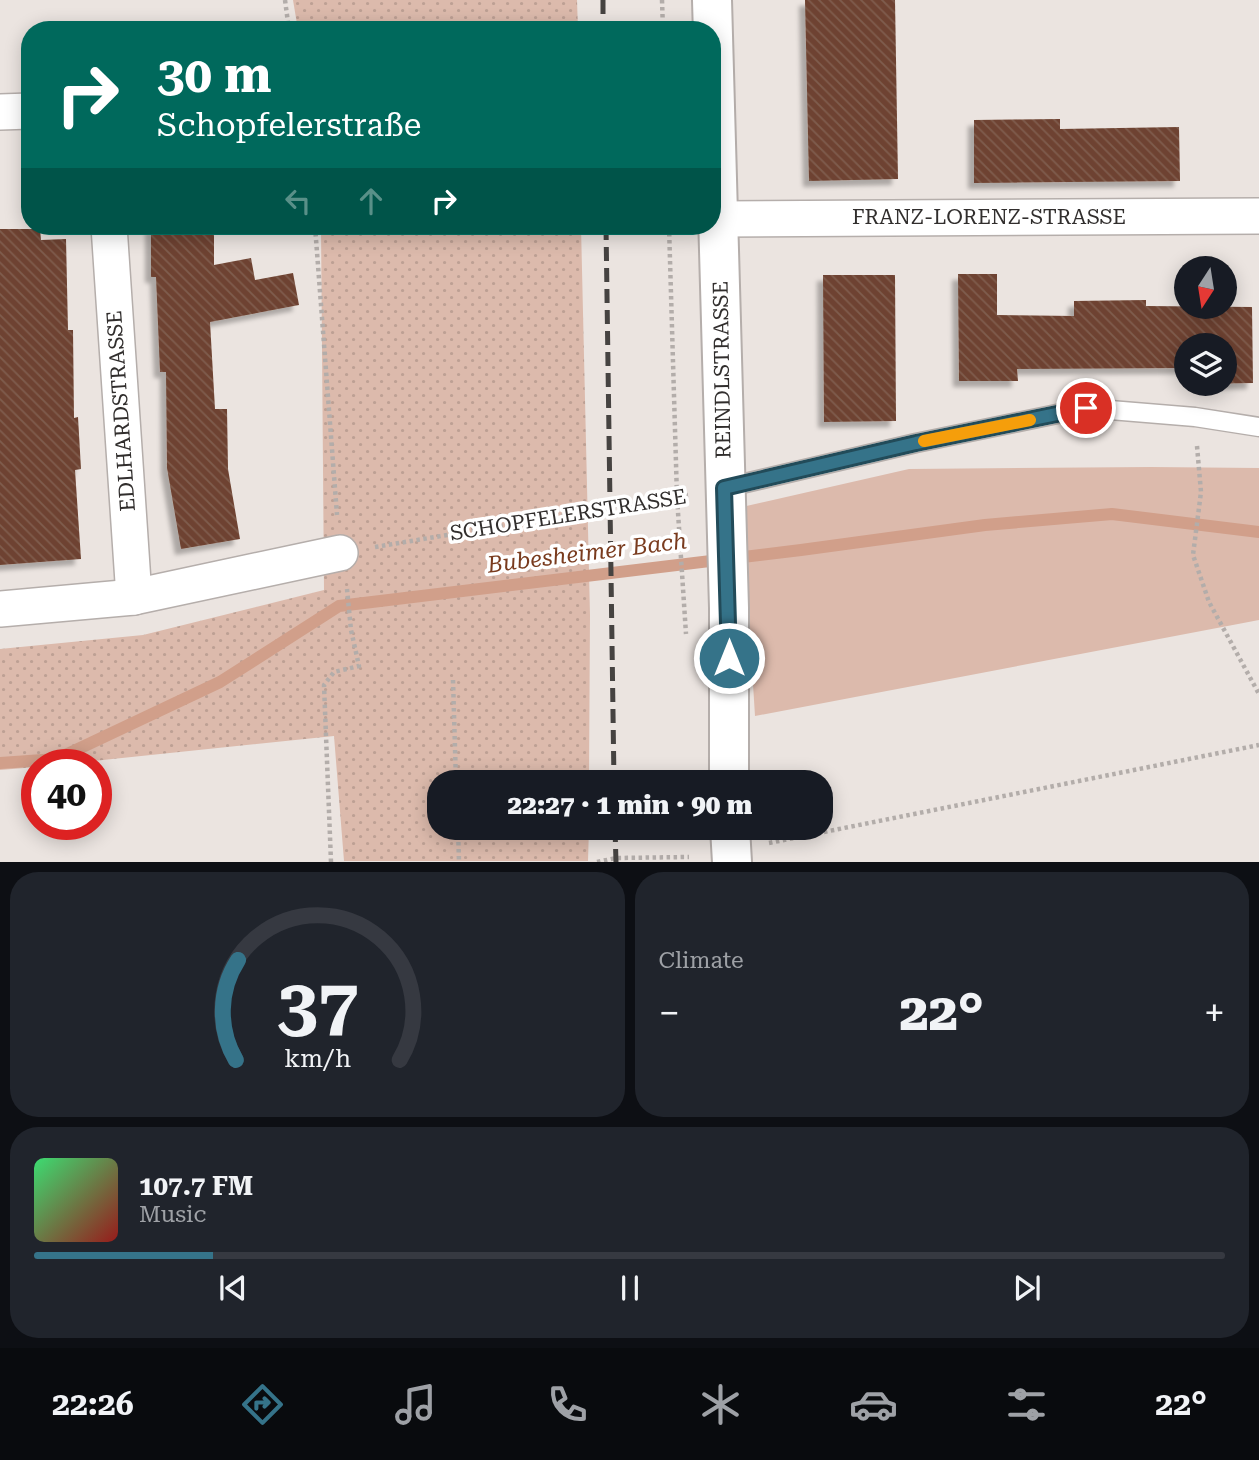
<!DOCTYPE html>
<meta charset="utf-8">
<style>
:root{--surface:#171b24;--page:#20242c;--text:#f1f3f6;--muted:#9ea1a6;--line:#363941;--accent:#357389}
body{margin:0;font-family:"Roboto Serif",serif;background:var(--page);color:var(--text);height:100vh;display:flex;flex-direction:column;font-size:26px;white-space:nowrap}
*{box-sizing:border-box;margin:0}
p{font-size:23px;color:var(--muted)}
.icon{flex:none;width:38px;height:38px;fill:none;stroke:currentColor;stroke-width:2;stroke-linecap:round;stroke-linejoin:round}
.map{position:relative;height:862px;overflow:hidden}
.sheet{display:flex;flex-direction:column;gap:10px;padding:10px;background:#0d0f14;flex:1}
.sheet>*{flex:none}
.guide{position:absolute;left:21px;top:21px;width:700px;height:214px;border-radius:28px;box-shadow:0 4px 18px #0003;background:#00695c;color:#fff;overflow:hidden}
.needle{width:46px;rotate:192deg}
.controls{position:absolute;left:1174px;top:256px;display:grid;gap:14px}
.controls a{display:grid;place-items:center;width:63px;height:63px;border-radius:50%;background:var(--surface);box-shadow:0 4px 18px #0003;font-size:35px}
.speed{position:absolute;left:21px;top:749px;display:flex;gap:14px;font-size:35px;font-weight:700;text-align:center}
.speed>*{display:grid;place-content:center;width:91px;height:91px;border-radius:50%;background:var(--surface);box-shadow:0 4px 18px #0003;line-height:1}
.speed .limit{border:10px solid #d22;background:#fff;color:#111}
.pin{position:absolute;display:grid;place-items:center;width:60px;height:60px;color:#fff;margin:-30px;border:4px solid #fff;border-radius:50%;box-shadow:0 2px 7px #0007}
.me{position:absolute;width:77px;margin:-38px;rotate:0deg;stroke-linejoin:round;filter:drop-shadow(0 0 5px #0008)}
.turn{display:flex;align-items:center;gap:24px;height:147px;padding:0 21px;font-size:32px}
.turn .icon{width:91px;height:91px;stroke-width:2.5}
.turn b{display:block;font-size:49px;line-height:60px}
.lanes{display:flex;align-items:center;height:66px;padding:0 21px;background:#0003;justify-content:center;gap:35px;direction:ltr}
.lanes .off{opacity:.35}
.big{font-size:52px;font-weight:800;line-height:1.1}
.sheet .tile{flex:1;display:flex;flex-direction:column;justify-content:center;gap:10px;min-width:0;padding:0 24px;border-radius:28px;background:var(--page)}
.sheet .dial{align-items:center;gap:0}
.dial svg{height:182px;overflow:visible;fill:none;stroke:var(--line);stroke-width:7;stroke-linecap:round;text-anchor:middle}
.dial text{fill:var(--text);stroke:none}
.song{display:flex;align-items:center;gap:21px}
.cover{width:84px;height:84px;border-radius:10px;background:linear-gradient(135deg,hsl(140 70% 55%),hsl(0 70% 35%))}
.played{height:7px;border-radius:4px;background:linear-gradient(90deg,var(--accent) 15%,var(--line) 15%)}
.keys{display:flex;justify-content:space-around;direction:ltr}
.heat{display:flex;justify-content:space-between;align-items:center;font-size:38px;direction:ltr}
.sheet .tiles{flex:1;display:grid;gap:10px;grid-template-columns:1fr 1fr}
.tile:last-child{grid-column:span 2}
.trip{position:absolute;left:427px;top:770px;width:406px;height:70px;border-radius:28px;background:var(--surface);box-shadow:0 4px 18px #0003;font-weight:800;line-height:70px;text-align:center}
.dock{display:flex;height:112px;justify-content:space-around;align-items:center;background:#090b0e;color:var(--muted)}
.dock .icon{width:49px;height:49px}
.dock .selected{color:var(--accent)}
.dock b{font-size:32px;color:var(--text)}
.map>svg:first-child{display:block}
</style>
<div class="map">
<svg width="1259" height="862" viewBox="0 0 1259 862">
<defs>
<pattern id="park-dots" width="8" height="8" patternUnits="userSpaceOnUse" patternTransform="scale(1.75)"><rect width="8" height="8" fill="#dcbaac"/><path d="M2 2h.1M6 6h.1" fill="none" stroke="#bda094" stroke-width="1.8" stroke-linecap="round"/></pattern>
<pattern id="building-back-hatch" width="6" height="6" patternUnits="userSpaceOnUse" patternTransform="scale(1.75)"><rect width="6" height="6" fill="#6e4331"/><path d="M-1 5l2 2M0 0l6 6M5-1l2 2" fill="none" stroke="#7f5c4e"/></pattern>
<filter id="shadow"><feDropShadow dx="-6" dy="6" stdDeviation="2" flood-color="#0004"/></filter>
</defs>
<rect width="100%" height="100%" fill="#ebe4e0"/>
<!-- grass -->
<polygon fill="#dcbaac" points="1151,467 1259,468 1259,620 755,716 742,507 909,469"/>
<!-- park -->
<g fill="url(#park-dots)">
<polygon points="293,0 577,0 578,30 298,30"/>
<polygon points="321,226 581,226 590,615 589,782 439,782 439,828 589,828 588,861 344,861 334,736 55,765 37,765 37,767 0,770 0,649 143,635 324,590"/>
</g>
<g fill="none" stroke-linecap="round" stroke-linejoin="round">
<!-- stream -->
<polyline stroke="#d19f8a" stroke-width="12" points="0,763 57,759 220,682 339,606 801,550 985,525 1112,514 1259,532"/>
</g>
<!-- building -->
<g fill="url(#building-back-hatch)" filter="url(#shadow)">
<polygon points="805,0 895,0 898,179 809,181"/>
<polygon points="1060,119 1060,129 1179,127 1180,181 974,183 974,120"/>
<polygon points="151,226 214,226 214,265 251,258 255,280 293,273 299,305 210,322 215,409 227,409 228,469 240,539 181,549 167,468 166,372 160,372 156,277 151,277"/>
<polygon points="0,229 40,229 41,240 66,239 68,330 73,330 74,418 78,417 81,469 75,470 81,559 0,565"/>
<polygon points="958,274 997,274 997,315 1074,316 1074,301 1146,300 1146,306 1252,307 1253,383 1196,384 1225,383 1225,345 1186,345 1186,368 1017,369 1018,381 959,381"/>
<polygon points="823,275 895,275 896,421 824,422"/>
</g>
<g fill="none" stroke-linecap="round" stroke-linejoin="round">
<!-- lane casing -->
<g stroke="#b5aeab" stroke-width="21">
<polyline id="lane" points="724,488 916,443 1086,408 1195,417 1259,427"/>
</g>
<!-- street casing -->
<g stroke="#b5aeab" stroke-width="38">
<g id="street">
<polyline points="0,112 30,111"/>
<polyline points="719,219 1259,216"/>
<polyline points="109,226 134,597"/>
<polyline points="0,609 134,597 340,553"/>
</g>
</g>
<!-- secondary casing -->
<g stroke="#b5aeab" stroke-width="42">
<g id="secondary">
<polyline points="712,0 729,608 729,782"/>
<polyline points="730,828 732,862"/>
</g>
</g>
<!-- path -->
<g stroke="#b3adaa" stroke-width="4.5" stroke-dasharray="3.5 3.5" stroke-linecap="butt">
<polyline points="285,0 289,30"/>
<polyline points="662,0 663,30"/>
<polyline points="315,226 337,515"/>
<polyline points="669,226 677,497 686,634"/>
<polyline points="1197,446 1201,492 1193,555 1209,602 1259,694"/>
<polyline points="375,547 688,495"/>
<polyline points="453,680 456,782"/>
<polyline points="458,828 459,862"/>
<polyline points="769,843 1259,745"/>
<polyline points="331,862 324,685 334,672 359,666 351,630 347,589"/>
<polyline points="597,862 616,858 689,857"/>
</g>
<!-- lane -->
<use href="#lane" stroke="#fff" stroke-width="18"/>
<!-- street -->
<use href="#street" stroke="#fff" stroke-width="35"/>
<!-- secondary -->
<use href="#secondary" stroke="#fff" stroke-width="38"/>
<!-- rail -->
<g stroke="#464341" stroke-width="5" stroke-dasharray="14 7" stroke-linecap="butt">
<polyline points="603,0 603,30"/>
<polyline points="606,226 614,782"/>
<polyline points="615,828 616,862"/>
</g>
</g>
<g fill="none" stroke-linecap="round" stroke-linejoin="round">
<!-- route casing -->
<g stroke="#224b59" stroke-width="18">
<polyline id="route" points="729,658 724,488 916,443 1086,408"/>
</g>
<!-- route -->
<use href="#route" stroke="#357389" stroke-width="12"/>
<!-- slow -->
<polyline stroke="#f59e0b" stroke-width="12" points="924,441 1030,420"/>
</g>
<g text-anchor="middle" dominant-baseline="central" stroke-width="7" stroke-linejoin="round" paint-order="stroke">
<!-- street labels -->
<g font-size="21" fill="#312e2d" stroke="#fff">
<text x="989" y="217">FRANZ-LORENZ-STRASSE</text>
<text transform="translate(722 370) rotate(-91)">REINDLSTRASSE</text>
<text transform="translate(121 411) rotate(-94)">EDLHARDSTRASSE</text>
<text transform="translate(568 515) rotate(-9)">SCHOPFELERSTRASSE</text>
</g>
<!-- water labels -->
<g font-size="23" font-style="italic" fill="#793b1e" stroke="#fff">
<text transform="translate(587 553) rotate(-7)">Bubesheimer Bach</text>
</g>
</g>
</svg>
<div class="controls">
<a><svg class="needle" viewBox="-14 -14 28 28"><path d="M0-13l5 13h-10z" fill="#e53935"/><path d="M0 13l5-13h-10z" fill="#9ea1a6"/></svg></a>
<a><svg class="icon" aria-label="layers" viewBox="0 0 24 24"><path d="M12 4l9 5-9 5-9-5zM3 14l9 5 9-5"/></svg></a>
</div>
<div class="speed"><div class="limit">40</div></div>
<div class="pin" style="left:1086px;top:408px;background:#d93025"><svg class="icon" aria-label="arrive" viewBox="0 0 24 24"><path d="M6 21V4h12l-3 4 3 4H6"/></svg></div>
<svg class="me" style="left:729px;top:658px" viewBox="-20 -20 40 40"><circle r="17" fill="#357389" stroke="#fff" stroke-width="3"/><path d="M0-11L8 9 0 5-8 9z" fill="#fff"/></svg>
<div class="trip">22:27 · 1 min · 90 m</div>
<div class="guide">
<div class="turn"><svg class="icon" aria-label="right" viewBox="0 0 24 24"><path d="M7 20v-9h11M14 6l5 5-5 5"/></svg><div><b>30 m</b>Schopfelerstraße</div></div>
<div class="lanes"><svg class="icon off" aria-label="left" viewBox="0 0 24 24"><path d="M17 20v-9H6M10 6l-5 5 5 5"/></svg><svg class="icon off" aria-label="ahead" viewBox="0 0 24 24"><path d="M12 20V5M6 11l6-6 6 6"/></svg><svg class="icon" aria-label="right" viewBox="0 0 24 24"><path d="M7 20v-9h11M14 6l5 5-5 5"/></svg></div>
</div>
</div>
<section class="sheet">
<div class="tiles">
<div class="tile dial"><svg viewBox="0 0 100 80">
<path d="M14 69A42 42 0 1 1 86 69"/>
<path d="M14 69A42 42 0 0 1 15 25" stroke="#357389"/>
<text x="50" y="56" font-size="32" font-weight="700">37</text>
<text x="50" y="72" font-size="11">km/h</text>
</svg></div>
<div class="tile"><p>Climate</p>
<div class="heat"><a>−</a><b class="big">22°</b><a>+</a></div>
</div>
<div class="tile">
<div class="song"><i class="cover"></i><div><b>107.7 FM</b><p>Music</p></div></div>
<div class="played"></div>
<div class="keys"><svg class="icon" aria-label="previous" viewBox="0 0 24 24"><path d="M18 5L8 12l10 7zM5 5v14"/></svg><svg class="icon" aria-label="pause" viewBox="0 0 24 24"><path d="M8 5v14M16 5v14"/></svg><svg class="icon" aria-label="next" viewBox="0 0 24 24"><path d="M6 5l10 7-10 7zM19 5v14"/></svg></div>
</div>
</div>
</section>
<nav class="dock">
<b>22:26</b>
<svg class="icon selected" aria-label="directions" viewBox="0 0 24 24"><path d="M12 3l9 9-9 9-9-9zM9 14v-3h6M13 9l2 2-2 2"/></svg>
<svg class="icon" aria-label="music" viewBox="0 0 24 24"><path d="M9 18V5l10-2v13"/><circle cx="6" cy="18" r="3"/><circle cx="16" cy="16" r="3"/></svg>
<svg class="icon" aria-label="phone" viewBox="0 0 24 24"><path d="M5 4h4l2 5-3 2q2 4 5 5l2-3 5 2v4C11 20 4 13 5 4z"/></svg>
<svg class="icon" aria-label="climate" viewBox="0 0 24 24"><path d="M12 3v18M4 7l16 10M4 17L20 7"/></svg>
<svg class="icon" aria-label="car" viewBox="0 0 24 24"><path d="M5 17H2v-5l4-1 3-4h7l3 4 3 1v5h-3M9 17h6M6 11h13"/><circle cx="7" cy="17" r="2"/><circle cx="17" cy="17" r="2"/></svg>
<svg class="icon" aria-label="filters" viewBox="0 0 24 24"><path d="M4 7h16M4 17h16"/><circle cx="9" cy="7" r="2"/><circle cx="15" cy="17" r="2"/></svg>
<b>22°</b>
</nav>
